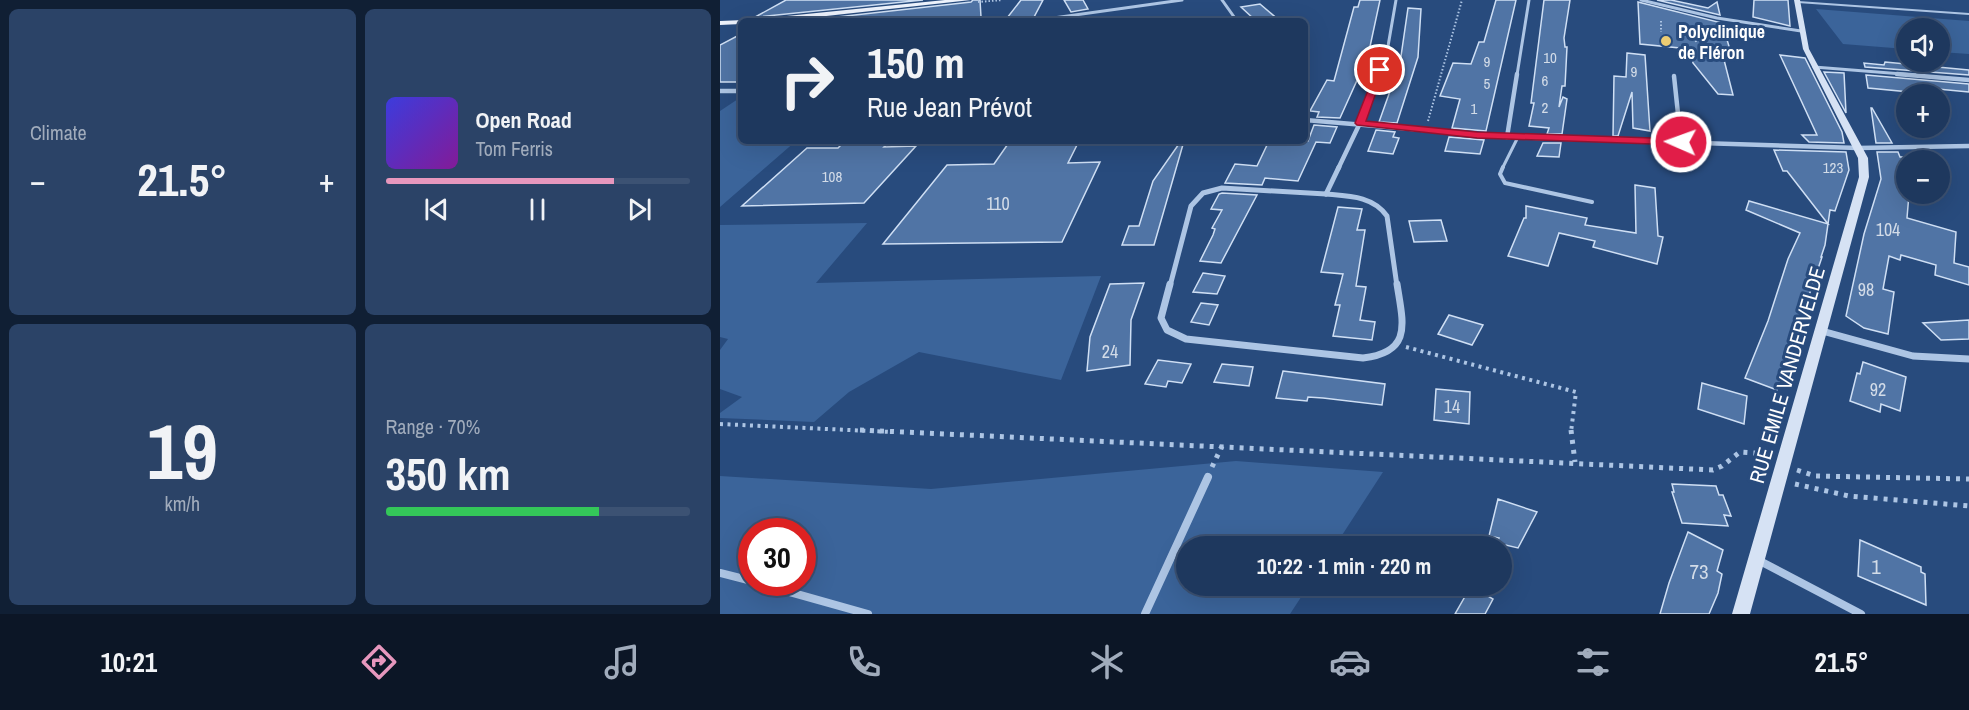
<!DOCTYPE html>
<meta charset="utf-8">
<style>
:root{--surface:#1e385e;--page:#2b4367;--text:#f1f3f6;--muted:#a1acbc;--line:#3c5273;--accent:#e797bd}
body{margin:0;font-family:"Archivo Narrow",sans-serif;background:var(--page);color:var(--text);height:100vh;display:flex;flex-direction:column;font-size:22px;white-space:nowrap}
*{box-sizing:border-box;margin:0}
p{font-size:20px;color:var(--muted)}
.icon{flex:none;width:33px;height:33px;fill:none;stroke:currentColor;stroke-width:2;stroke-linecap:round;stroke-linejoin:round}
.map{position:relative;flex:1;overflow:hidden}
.side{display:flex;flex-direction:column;gap:9px;padding:9px;background:#101f34;width:720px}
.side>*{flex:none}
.hud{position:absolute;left:18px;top:18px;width:570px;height:126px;border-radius:9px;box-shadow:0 6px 24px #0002,0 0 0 2px var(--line);background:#1e385e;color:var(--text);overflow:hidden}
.buttons{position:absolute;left:1176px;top:18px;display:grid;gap:12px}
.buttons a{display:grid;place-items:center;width:54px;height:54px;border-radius:50%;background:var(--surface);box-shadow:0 6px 24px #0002,0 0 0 2px var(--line);font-size:30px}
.speed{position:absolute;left:18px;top:518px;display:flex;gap:12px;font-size:30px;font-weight:700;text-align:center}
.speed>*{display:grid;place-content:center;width:78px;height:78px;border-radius:50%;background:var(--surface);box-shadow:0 6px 24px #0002,0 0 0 2px var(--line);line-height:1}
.speed .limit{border:9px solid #d22;background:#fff;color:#111}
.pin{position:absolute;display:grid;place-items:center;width:51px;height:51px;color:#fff;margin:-26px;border:3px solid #fff;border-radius:50%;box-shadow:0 2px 6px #0007}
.me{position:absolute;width:66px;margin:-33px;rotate:272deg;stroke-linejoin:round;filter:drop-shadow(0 0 4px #0008)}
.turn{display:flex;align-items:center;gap:21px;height:126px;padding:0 30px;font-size:27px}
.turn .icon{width:78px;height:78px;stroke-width:2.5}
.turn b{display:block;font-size:42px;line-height:51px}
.big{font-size:45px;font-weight:700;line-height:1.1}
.side .widget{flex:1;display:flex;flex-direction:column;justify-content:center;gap:9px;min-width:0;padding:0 21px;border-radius:9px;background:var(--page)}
.side .dial{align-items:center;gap:0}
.dial b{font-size:78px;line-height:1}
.song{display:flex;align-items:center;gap:18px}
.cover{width:72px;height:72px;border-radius:9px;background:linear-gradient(135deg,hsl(240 70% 55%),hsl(290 70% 35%))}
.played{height:6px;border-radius:3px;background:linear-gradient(90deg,var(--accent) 75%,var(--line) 75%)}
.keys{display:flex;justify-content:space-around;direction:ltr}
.heat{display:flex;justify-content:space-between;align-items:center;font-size:33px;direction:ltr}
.charge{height:9px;border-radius:4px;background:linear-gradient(90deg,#34c759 70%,var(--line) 0)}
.side .tiles{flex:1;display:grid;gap:9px;grid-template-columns:repeat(2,1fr)}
.trip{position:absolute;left:456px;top:536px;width:336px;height:60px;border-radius:30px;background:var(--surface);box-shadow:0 6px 24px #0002,0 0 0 2px var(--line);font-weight:700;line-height:60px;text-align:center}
.dock{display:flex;height:96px;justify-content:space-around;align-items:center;background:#0c1626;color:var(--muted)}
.dock .icon{width:42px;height:42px}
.dock .on{color:var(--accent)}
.dock b{font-size:27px;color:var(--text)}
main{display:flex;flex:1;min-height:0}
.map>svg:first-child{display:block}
</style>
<main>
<section class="side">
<div class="tiles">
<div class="widget"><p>Climate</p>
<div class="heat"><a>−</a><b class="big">21.5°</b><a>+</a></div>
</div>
<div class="widget">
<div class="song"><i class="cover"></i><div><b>Open Road</b><p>Tom Ferris</p></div></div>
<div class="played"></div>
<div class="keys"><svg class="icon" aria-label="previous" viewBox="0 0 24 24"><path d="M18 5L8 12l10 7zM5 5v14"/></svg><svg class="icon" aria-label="pause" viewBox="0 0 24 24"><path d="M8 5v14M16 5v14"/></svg><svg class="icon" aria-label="next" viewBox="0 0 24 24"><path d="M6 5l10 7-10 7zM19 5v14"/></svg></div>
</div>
<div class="widget dial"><b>19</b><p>km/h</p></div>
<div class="widget"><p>Range · 70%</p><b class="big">350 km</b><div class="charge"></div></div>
</div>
</section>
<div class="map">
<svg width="1249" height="614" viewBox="0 0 1249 614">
<rect width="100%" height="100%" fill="#284b7d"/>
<!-- green -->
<g fill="#3b649a" fill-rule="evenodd">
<polygon points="1096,9 1249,21 1249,54 1220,52 1220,28 1186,28 1186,49 1123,44"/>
<polygon points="21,97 21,141 76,141 0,207 0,111"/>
<polygon points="147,223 96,283 381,276 341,380 199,352 129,392 94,422 0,418 0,413 22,397 0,389 0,350 8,339 0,337 0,225"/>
<path d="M516 461 663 472 615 546H466V585H589L570 614H0V476L211 489ZM32 531H82V582H32Z"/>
</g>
<!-- building -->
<g fill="#5074a5" stroke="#cfdff4" stroke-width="1.5">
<polygon points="66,0 203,0 38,17 28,21"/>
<polygon points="253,0 260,0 261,17 221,21 81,21 251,2"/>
<polygon points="301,0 323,0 314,17 295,21 296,18 287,18"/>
<polygon points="344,0 363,0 368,9 351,12"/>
<polygon points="640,0 660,0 648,56 620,118 597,117 599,112 590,111 607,80 614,81 634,7 638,7"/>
<polygon points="776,0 796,0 766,131 732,128 740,99 720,96 733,63 751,64 759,42 764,42"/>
<polygon points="824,0 850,0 844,38 845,47 847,47 845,86 842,86 839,107 843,97 847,99 842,134 827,134 829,128 809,126 814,103 811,103"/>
<polygon points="937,0 951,0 988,8 997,2 1000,15"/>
<polygon points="1034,0 1068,0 1070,26 1033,17"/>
<polygon points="918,2 1002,23 1011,53 1002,52 1013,95 998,94 973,63 970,49 920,44"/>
<polygon points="540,4 560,21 535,20 521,7"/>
<polygon points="688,8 701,9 698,57 677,123 659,122 680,63"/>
<polygon points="21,34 21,82 0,82 0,45"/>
<polygon points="907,53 925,55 930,131 913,128 912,92 898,136 893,136 894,76 906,77"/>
<polygon points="1060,55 1085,58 1122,132 1124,143 1089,142 1082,135 1097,135"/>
<polygon points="1165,62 1249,70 1249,75 1145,67 1144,63 1164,65"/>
<polygon points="1104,72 1124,73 1126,113"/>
<polygon points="1146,75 1249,84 1249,92 1196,87 1201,93 1148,88"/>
<polygon points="1151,108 1152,108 1172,143 1156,143"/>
<polygon points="594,125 617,127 610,143 596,142 578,181 545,178 542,185 505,183 515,164 537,166 549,141 588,141"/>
<polygon points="656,130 675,132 673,137 679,138 673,154 648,151"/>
<polygon points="729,137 764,140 760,154 725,151"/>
<polygon points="125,141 170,141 164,147 196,146 144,203 22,206 87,148 118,148"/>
<polygon points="290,141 359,141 348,163 380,162 342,242 163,244 227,165 274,164"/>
<polygon points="461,141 464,141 434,245 402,245 409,226 419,226 433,181"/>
<polygon points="823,143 841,143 839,157 817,156"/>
<polygon points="1054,150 1126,152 1129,170 1115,211 1110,210 1105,245 1101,257 1102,257 1057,390 1025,378 1048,321 1068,259 1080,233 1026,210 1029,201 1108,224 1067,171 1063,171"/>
<polygon points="1157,152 1178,152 1180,157 1186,157 1186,194 1189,194 1187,218 1236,232 1234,263 1249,267 1249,285 1215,275 1216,265 1181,255 1180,260 1169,256 1163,289 1174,292 1168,334 1144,328 1126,316 1144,234 1161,179"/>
<polygon points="915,185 935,188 938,236 943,237 937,264 873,247 875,241 839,233 828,266 788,256 804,218 806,218 806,206 867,218 865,225 916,233"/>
<polygon points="502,193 537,195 501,263 480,261 493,235 495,229 492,228 502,210 491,209 499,194"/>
<polygon points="618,207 642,209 637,230 645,230 636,286 646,287 640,320 655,322 652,340 613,336 620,305 615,305 623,274 601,272"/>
<polygon points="721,220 727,241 694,242 689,221"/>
<polygon points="483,273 505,276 497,294 473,292"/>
<polygon points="424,283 411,320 410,365 367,371 370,337 390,284"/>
<polygon points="481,303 498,305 489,325 471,322"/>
<polygon points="729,315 763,325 752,345 718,334"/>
<polygon points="1249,320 1249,339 1221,340 1203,323"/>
<polygon points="438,360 471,364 462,383 448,381 446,387 425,384"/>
<polygon points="1143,362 1186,377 1180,411 1161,404 1160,412 1130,401 1137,373 1140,374"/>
<polygon points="502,364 533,367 529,386 494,382"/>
<polygon points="563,371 665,384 662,405 603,398 588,397 587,401 556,398"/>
<polygon points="982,383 1027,396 1024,424 978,409"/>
<polygon points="716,389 750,392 749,424 714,420"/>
<polygon points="952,484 996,486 999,495 1003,495 1011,516 1004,515 1008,526 962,523 952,492 954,492"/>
<polygon points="778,499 817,512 798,548 777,543 779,538 769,536"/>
<polygon points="968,532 1003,550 997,571 1002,574 998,593 989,614 940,614 949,583"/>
<polygon points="1140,540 1201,567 1201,572 1205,574 1206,605 1138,576"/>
<polygon points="751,586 773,599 765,614 735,614"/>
</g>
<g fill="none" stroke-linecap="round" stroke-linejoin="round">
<!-- path-far2 -->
<g stroke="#adc5e4" stroke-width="2" stroke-dasharray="1.5 2" stroke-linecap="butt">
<polyline points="258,2 282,0"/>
<polyline points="941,21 941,32"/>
<polyline points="976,42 975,35 986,30"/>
<polyline points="708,121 742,0"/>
</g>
<!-- path-far1 -->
<g stroke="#adc5e4" stroke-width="4" stroke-dasharray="3 4.5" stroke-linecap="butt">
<polyline points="686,347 856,392 851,432"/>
<polyline points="0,424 172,432"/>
</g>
<!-- path -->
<g stroke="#adc5e4" stroke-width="5" stroke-dasharray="4 6" stroke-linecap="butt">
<polyline points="140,430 993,470 1002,466 1020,452 1035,453 1048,458"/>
<polyline points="851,430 855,462"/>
<polyline points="492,467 502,446"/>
<polyline points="1077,470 1095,476 1249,479"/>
<polyline points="1075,484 1129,496 1249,506"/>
</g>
<!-- lane-far2 -->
<polyline stroke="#adc5e4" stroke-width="2" points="1078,2 1249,14"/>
<!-- lane-far1 -->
<polyline stroke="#adc5e4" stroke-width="3" points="782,169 798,137"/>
<!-- lane -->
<polyline stroke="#adc5e4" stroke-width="4" points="783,167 780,174 785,183 872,202"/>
<!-- street-far4 -->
<g stroke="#adc5e4" stroke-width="3">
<polyline points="502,0 517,21"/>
<polyline points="921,0 997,18 1081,31"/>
<polyline points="312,21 462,0"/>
<polyline points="1094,67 1195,75"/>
<polyline points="658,75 667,52 676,0"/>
<polyline points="797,75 809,0"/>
</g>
<!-- street-far3 -->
<g stroke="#adc5e4" stroke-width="4.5">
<polyline points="1177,74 1249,80"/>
<polyline points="954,76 961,142"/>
<polyline points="0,91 21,91"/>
<polyline points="585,120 787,137 1138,148 1249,146"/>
<polyline points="787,137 797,74"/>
<polyline points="618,169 640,123 659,74"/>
</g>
<!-- street-far2 -->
<g stroke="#adc5e4" stroke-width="5">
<path d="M606 194C629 196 653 196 667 216L677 286"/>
<polyline points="606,194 619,167"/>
<polyline points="450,286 471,206 483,193 502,188 606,194"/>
</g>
<!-- street-far1 -->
<g stroke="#adc5e4" stroke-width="7">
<path d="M450 284 441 318 447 330 466 339 643 358C693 352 683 323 677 284"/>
<polyline points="1102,331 1193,356 1249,359"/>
</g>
<!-- street -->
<g stroke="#adc5e4" stroke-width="8">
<polyline points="1038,560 1141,614"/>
<polyline points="0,573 32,581"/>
<polyline points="34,582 148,614"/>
<polyline points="425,614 488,477"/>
</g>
<!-- secondary -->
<polygon fill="#d6e2f4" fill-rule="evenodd" points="1074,0 1080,0 1089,49 1148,158 1149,177 1030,614 1012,614 1139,177 1138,158 1083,49"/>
<!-- primary -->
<g fill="#edf2fc" fill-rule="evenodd">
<polygon points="225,0 251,0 61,21 34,21 38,19"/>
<polygon points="24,20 21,21 21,24 0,25 0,21"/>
</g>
</g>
<!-- route -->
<polygon fill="#e11d48" stroke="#92132f" stroke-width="1.5" points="660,67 664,70 646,121 757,132 961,139 966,142 961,145 757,138 637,125 635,123 656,70"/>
<!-- markers -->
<circle fill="#eccc73" stroke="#284b7d" stroke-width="2" cx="946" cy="41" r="6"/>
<g text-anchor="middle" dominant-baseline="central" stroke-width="6" stroke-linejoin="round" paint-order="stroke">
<!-- far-number labels -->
<g font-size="15" fill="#d3dce8">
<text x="830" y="57">10</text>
<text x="767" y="61">9</text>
<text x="914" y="71">9</text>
<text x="825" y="80">6</text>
<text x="767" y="83">5</text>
<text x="825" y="107">2</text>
<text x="754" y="108">1</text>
<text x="1113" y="167">123</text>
<text x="112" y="176">108</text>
</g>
<!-- far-poi labels -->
<g font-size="18" font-weight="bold" fill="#fff" stroke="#284b7d" text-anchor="start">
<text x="958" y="31">Polyclinique<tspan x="958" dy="21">de Fléron</tspan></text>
</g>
<!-- number labels -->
<g font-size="18" fill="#d3dce8">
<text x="278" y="203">110</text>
<text x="1168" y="229">104</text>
<text x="1146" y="289">98</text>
<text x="390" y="351">24</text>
<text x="1158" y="389">92</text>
<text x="732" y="406">14</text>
</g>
<!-- street labels -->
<g font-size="21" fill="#fff" stroke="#284b7d">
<text transform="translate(1067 375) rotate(-74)">RUE EMILE VANDERVELDE</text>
</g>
<!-- near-number labels -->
<g font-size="21" fill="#d3dce8">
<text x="1156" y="566">1</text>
<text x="979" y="571">73</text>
</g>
</g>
</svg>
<div class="buttons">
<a><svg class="icon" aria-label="sound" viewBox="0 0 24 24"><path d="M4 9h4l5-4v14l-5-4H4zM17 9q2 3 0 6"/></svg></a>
<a>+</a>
<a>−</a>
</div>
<div class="speed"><div class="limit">30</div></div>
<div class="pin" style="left:660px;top:70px;background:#d93025"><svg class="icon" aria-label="arrive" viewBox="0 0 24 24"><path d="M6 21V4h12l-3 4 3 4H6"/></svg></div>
<svg class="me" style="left:961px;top:142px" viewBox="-20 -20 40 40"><circle r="17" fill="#e11d48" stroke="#fff" stroke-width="3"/><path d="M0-11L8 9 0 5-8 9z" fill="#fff"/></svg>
<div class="trip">10:22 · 1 min · 220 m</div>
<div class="hud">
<div class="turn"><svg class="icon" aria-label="right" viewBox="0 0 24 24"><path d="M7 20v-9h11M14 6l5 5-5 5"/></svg><div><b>150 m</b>Rue Jean Prévot</div></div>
</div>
</div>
</main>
<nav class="dock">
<b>10:21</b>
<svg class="icon on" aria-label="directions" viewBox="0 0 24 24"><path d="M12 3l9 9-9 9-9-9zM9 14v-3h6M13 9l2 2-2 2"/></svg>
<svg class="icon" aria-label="music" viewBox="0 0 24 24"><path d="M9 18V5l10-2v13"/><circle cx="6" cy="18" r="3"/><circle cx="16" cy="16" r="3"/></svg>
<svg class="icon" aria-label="phone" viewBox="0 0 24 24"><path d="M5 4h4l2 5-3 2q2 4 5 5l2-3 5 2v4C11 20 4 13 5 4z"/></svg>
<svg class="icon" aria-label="climate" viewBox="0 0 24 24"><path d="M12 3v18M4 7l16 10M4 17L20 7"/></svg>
<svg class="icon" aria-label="car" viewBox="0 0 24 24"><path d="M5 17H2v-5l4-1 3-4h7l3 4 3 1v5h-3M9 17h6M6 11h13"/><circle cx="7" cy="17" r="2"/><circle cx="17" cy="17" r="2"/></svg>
<svg class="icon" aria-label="filters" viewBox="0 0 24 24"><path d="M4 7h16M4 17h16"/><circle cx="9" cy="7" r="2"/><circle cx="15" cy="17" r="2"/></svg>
<b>21.5°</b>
</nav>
